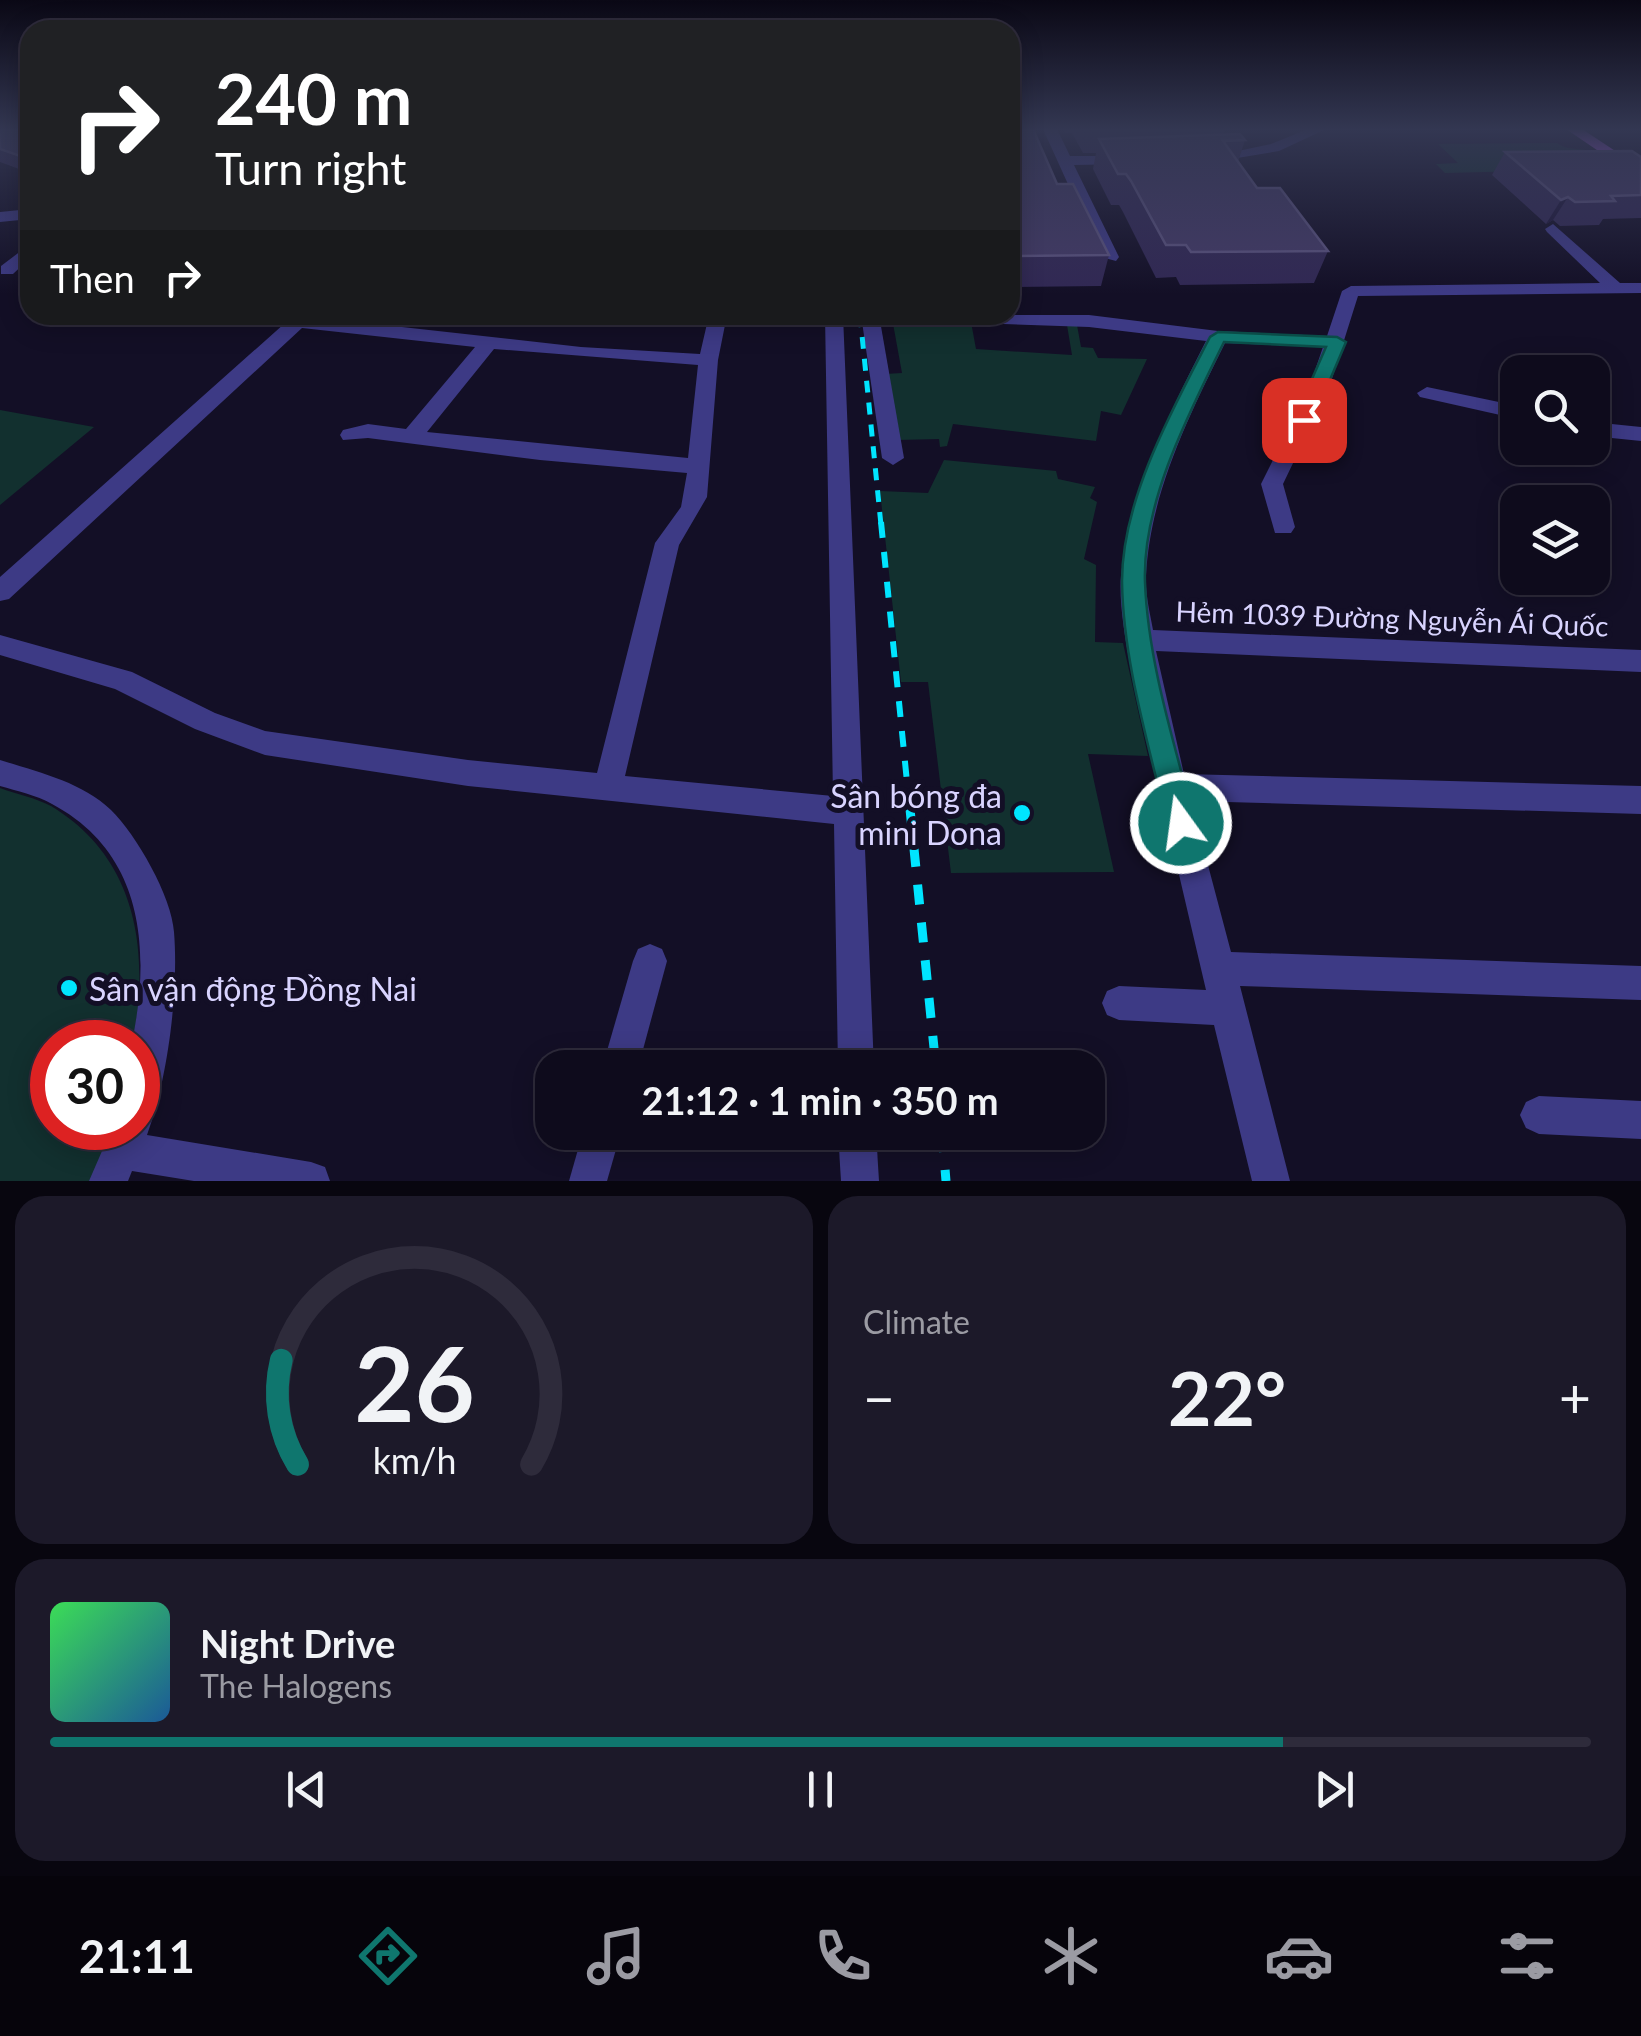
<!DOCTYPE html>
<meta charset="utf-8">
<style>
:root{--surface:#0e0b1c;--page:#1c1929;--text:#f1f3f6;--muted:#9b9ba3;--line:#2e2b3b;--accent:#0f766e}
body{margin:0;font-family:Lato,sans-serif;background:var(--page);color:var(--text);height:100vh;display:flex;flex-direction:column;font-size:38px;white-space:nowrap}
*{box-sizing:border-box;margin:0}
p{font-size:32px;color:var(--muted)}
.icon{flex:none;width:55px;height:55px;fill:none;stroke:currentColor;stroke-width:2;stroke-linecap:round;stroke-linejoin:round}
.map{position:relative;height:1181px;overflow:hidden}
.panel{display:flex;flex-direction:column;gap:15px;padding:15px;background:#08060f;flex:1}
.panel>*{flex:none}
.banner{position:absolute;left:20px;top:20px;width:1000px;height:305px;border-radius:30px;box-shadow:0 5px 25px #0003,0 0 0 2px var(--line);background:#202124;color:#fff;overflow:hidden}
.fabs{position:absolute;left:1500px;top:355px;display:grid;gap:20px}
.fabs a{display:grid;place-items:center;width:110px;height:110px;border-radius:20px;background:var(--surface);box-shadow:0 5px 25px #0003,0 0 0 2px var(--line);font-size:50px}
.speed{position:absolute;left:30px;top:1020px;display:flex;gap:20px;font-size:50px;font-weight:700;text-align:center}
.speed>*{display:grid;place-content:center;width:130px;height:130px;border-radius:50%;background:var(--surface);box-shadow:0 5px 25px #0003,0 0 0 2px var(--line);line-height:1}
.speed .limit{border:15px solid #d22;background:#fff;color:#111}
.pin{position:absolute;display:grid;place-items:center;width:85px;height:85px;color:#fff;margin:-42px;border-radius:20px;box-shadow:0 5px 15px #0006}
.me{position:absolute;width:110px;margin:-55px;rotate:346deg;stroke-linejoin:round;filter:drop-shadow(0 0 8px #0008)}
.turn{display:flex;align-items:center;gap:35px;height:210px;padding:0 30px;font-size:45px}
.turn .icon{width:130px;height:130px;stroke-width:2.5}
.turn b{display:block;font-size:70px;line-height:85px}
.then{display:flex;align-items:center;height:95px;padding:0 30px;background:#0003;gap:20px;font-size:38px}
.big{font-size:75px;font-weight:700;line-height:1.1}
.panel .widget{flex:1;display:flex;flex-direction:column;justify-content:center;gap:15px;min-width:0;padding:0 35px;border-radius:30px;background:var(--page)}
.panel .dial{align-items:center;gap:0}
.dial svg{height:260px;overflow:visible;fill:none;stroke:var(--line);stroke-width:7;stroke-linecap:round;text-anchor:middle}
.dial text{fill:var(--text);stroke:none}
.song{display:flex;align-items:center;gap:30px}
.cover{width:120px;height:120px;border-radius:15px;background:linear-gradient(135deg,hsl(130 70% 55%),hsl(210 70% 35%))}
.played{height:10px;border-radius:5px;background:linear-gradient(90deg,var(--accent) 80%,var(--line) 80%)}
.keys{display:flex;justify-content:space-around;direction:ltr}
.heat{display:flex;justify-content:space-between;align-items:center;font-size:55px;direction:ltr}
.panel .tiles{flex:1;display:grid;gap:15px;grid-template-columns:1fr 1fr}
.widget:last-child{grid-column:span 2}
.trip{position:absolute;left:535px;top:1050px;width:570px;height:100px;border-radius:30px;background:var(--surface);box-shadow:0 5px 25px #0003,0 0 0 2px var(--line);font-weight:700;line-height:100px;text-align:center}
.tabs{display:flex;height:160px;justify-content:space-around;align-items:center;background:#06040b;color:var(--muted)}
.tabs .icon{width:70px;height:70px}
.tabs .selected{color:var(--accent)}
.tabs b{font-size:45px;color:var(--text)}
.map>svg:first-child{display:block}
</style>
<div class="map">
<svg width="1641" height="1181" viewBox="0 0 1641 1181">
<rect width="100%" height="100%" fill="#130f26"/>
<!-- green -->
<g fill="#12302f">
<path d="M1557 143C1571 153 1585 145 1599 156L1530 171 1445 173 1436 164 1458 163 1438 144Z"/>
<polygon points="892,318 971,322 976,349 1072,355 1067,325 1077,325 1081,347 1093,348 1098,358 1147,359 1121,415 1101,411 1096,441 953,424 947,446 940,447 939,439 897,440 885,374 902,373"/>
<polygon points="0,410 94,427 0,505"/>
<polygon points="944,460 1056,471 1058,479 1095,487 1090,498 1097,502 1084,559 1096,565 1095,642 1123,643 1148,756 1088,754 1114,872 951,873 928,682 901,682 880,491 928,493"/>
<path d="M0 788C16 794 36 798 51 806 137 858 150 950 133 1042H52V1128H113L90 1181H0Z"/>
</g>
<g fill="none" stroke-linecap="round" stroke-linejoin="round">
<!-- minor -->
<g fill="#3d3a85" fill-rule="evenodd">
<polygon points="1043,129 1057,129 1070,156 1127,156 1134,160 1127,164 1074,165 1119,257 1116,261 1101,257"/>
<polygon points="1308,129 1324,130 1279,151 1207,163 1200,159 1271,144"/>
<polygon points="30,209 30,219 0,222 0,212"/>
<path d="M1553 224 1620 283H1641V293L1358 296 1329 388 1283 484 1295 527 1291 533H1275L1261 484 1309 388 1323 347 1225 343C1189 416 1150 493 1146 576 1145 594 1150 613 1153 630L1641 650V672L1156 651 1184 774 1641 786V814L1191 801 1231 952 1641 966V1000L1240 986 1290 1181H1252L1214 1025 1119 1020 1107 1015 1102 1003 1107 991 1119 986 1206 990C1187 909 1168 827 1149 747 1138 701 1117 620 1121 575 1130 491 1168 416 1206 341L1089 327 914 321 905 315H1089L1218 331 1327 336 1342 291 1351 286 1600 283 1547 232 1545 229Z"/>
<polygon points="30,244 30,258 13,274 1,274 1,266"/>
<path d="M294 315 581 347 700 354 709 315H727L718 360 707 497 679 545 625 776 833 796 825 315H843L874 1068H838L834 824 468 786 265 755 195 729 115 689 0 655V635L132 672 215 713 265 731 468 760 597 773 655 543 681 507 687 473 540 460 368 438 343 440 340 435 343 430 368 424 406 429 475 347 302 328 9 599 0 601V577ZM494 349 698 365 688 458 427 432Z"/>
<polygon points="861,315 879,315 904,458 893,465 882,458"/>
<polygon points="1427,387 1518,406 1518,419 1420,397 1417,393"/>
<polygon points="1592,422 1641,427 1641,441 1592,436"/>
<path d="M0 760C38 772 82 782 111 810 136 834 172 897 174 932 179 994 167 1081 147 1135L311 1162 325 1167 330 1181H194L132 1171 128 1181H89L112 1128H138V1042H132C151 950 144 853 52 804 36 795 17 791 0 786Z"/>
<polygon points="650,944 662,949 667,961 638,1068 602,1068 633,961 638,949"/>
<polygon points="1539,1096 1641,1101 1641,1139 1539,1134 1526,1128 1520,1115 1526,1102"/>
<polygon points="583,1132 621,1132 607,1181 569,1181"/>
<polygon points="838,1132 876,1132 879,1181 841,1181"/>
</g>
<!-- major -->
<polygon fill="#c25bff" fill-rule="evenodd" points="1566,129 1582,129 1641,168 1641,180"/>
<!-- rail-far2 -->
<polyline stroke="#00e5ff" stroke-width="5" stroke-dasharray="12 10" stroke-linecap="butt" points="860,315 881,525"/>
<!-- rail-far1 -->
<polyline stroke="#00e5ff" stroke-width="6" stroke-dasharray="16 14" stroke-linecap="butt" points="881,522 910,812"/>
<!-- rail -->
<g stroke="#00e5ff" stroke-width="9" stroke-dasharray="20 18" stroke-linecap="butt">
<polyline points="910,809 936,1068"/>
<polyline points="942,1132 946,1181"/>
</g>
</g>
<!-- wall -->
<g fill="#312854">
<polygon points="0,129 30,129 30,173 0,162"/>
<polygon points="1010,129 1036,129 1035,134 1057,184 1109,255 1101,286 1010,287"/>
<polygon points="1063,129 1225,129 1223,135 1245,140 1238,162 1257,188 1328,251 1314,283 1180,285 1176,277 1156,278 1123,212 1119,205 1111,205 1093,169 1096,153 1083,153 1072,133 1066,133"/>
<polygon points="1505,152 1641,157 1641,218 1603,219 1599,225 1560,226 1553,220 1546,224 1492,175"/>
</g>
<!-- shaded-wall -->
<polygon fill="#1d163a" points="1568,197 1553,220 1546,224 1561,200"/>
<!-- building -->
<g fill="#433a66" stroke="#5a527e" stroke-width="2.5">
<polygon points="0,129 30,129 30,157 26,158 0,149"/>
<polygon points="1010,129 1033,129 1057,184 1073,184 1109,255 1010,256"/>
<polygon points="1240,134 1245,140 1223,141 1257,188 1280,188 1328,251 1191,252 1186,245 1166,245 1131,181 1126,174 1118,174 1099,139"/>
<polygon points="1632,151 1641,157 1641,195 1611,196 1615,201 1575,202 1568,197 1561,200 1505,152"/>
</g>
<!-- sky -->
<linearGradient id="sky" x2="0" y2="1"><stop stop-color="#0a0815"/><stop offset="0.44" stop-color="#333752"/><stop offset="1" stop-color="#333752" stop-opacity="0"/></linearGradient>
<rect width="1641" height="294" fill="url(#sky)"/>
<!-- route -->
<path fill="#0f766e" stroke="#0a4d48" stroke-width="2.5" d="M1218 332 1337 337 1346 342 1313 420 1304 426 1294 420 1326 347 1224 342C1190 411 1142 502 1145 582 1148 663 1175 745 1195 823L1191 832 1181 836 1171 832 1167 823C1149 745 1123 662 1122 581 1122 499 1173 408 1210 337Z"/>
<!-- markers -->
<g fill="#00e5ff" stroke="#130f26" stroke-width="4">
<circle cx="1022" cy="813" r="10"/>
<circle cx="69" cy="988" r="10"/>
</g>
<g text-anchor="middle" dominant-baseline="central" stroke-width="10" stroke-linejoin="round" paint-order="stroke">
<!-- street labels -->
<g font-size="28" fill="#d9d4ff" stroke="#130f26">
<text transform="translate(1392 618) rotate(2)">Hẻm 1039 Đường Nguyễn Ái Quốc</text>
</g>
<!-- near-poi labels -->
<g font-size="32" fill="#d9d4ff" stroke="#130f26" text-anchor="end">
<text x="1002" y="795">Sân bóng đa<tspan x="1002" dy="37">mini Dona</tspan></text>
<text x="89" y="988" text-anchor="start">Sân vận động Đồng Nai</text>
</g>
</g>
</svg>
<div class="fabs">
<a><svg class="icon" aria-label="search" viewBox="0 0 24 24"><circle cx="10" cy="10" r="6"/><path d="M15 15l6 6"/></svg></a>
<a><svg class="icon" aria-label="layers" viewBox="0 0 24 24"><path d="M12 4l9 5-9 5-9-5zM3 14l9 5 9-5"/></svg></a>
</div>
<div class="speed"><div class="limit">30</div></div>
<div class="pin" style="left:1304px;top:420px;background:#d93025"><svg class="icon" aria-label="arrive" viewBox="0 0 24 24"><path d="M6 21V4h12l-3 4 3 4H6"/></svg></div>
<svg class="me" style="left:1181px;top:823px" viewBox="-20 -20 40 40"><circle r="17" fill="#0f766e" stroke="#fff" stroke-width="3"/><path d="M0-11L8 9 0 5-8 9z" fill="#fff"/></svg>
<div class="trip">21:12 · 1 min · 350 m</div>
<div class="banner">
<div class="turn"><svg class="icon" aria-label="right" viewBox="0 0 24 24"><path d="M7 20v-9h11M14 6l5 5-5 5"/></svg><div><b>240 m</b>Turn right</div></div>
<div class="then">Then<svg class="icon" aria-label="right" viewBox="0 0 24 24"><path d="M7 20v-9h11M14 6l5 5-5 5"/></svg></div>
</div>
</div>
<section class="panel">
<div class="tiles">
<div class="widget dial"><svg viewBox="0 0 100 80">
<path d="M14 69A42 42 0 1 1 86 69"/>
<path d="M14 69A42 42 0 0 1 9 37" stroke="#0f766e"/>
<text x="50" y="56" font-size="32" font-weight="700">26</text>
<text x="50" y="72" font-size="11">km/h</text>
</svg></div>
<div class="widget"><p>Climate</p>
<div class="heat"><a>−</a><b class="big">22°</b><a>+</a></div>
</div>
<div class="widget">
<div class="song"><i class="cover"></i><div><b>Night Drive</b><p>The Halogens</p></div></div>
<div class="played"></div>
<div class="keys"><svg class="icon" aria-label="previous" viewBox="0 0 24 24"><path d="M18 5L8 12l10 7zM5 5v14"/></svg><svg class="icon" aria-label="pause" viewBox="0 0 24 24"><path d="M8 5v14M16 5v14"/></svg><svg class="icon" aria-label="next" viewBox="0 0 24 24"><path d="M6 5l10 7-10 7zM19 5v14"/></svg></div>
</div>
</div>
</section>
<nav class="tabs">
<b>21:11</b>
<svg class="icon selected" aria-label="directions" viewBox="0 0 24 24"><path d="M12 3l9 9-9 9-9-9zM9 14v-3h6M13 9l2 2-2 2"/></svg>
<svg class="icon" aria-label="music" viewBox="0 0 24 24"><path d="M9 18V5l10-2v13"/><circle cx="6" cy="18" r="3"/><circle cx="16" cy="16" r="3"/></svg>
<svg class="icon" aria-label="phone" viewBox="0 0 24 24"><path d="M5 4h4l2 5-3 2q2 4 5 5l2-3 5 2v4C11 20 4 13 5 4z"/></svg>
<svg class="icon" aria-label="climate" viewBox="0 0 24 24"><path d="M12 3v18M4 7l16 10M4 17L20 7"/></svg>
<svg class="icon" aria-label="car" viewBox="0 0 24 24"><path d="M5 17H2v-5l4-1 3-4h7l3 4 3 1v5h-3M9 17h6M6 11h13"/><circle cx="7" cy="17" r="2"/><circle cx="17" cy="17" r="2"/></svg>
<svg class="icon" aria-label="filters" viewBox="0 0 24 24"><path d="M4 7h16M4 17h16"/><circle cx="9" cy="7" r="2"/><circle cx="15" cy="17" r="2"/></svg>
</nav>
